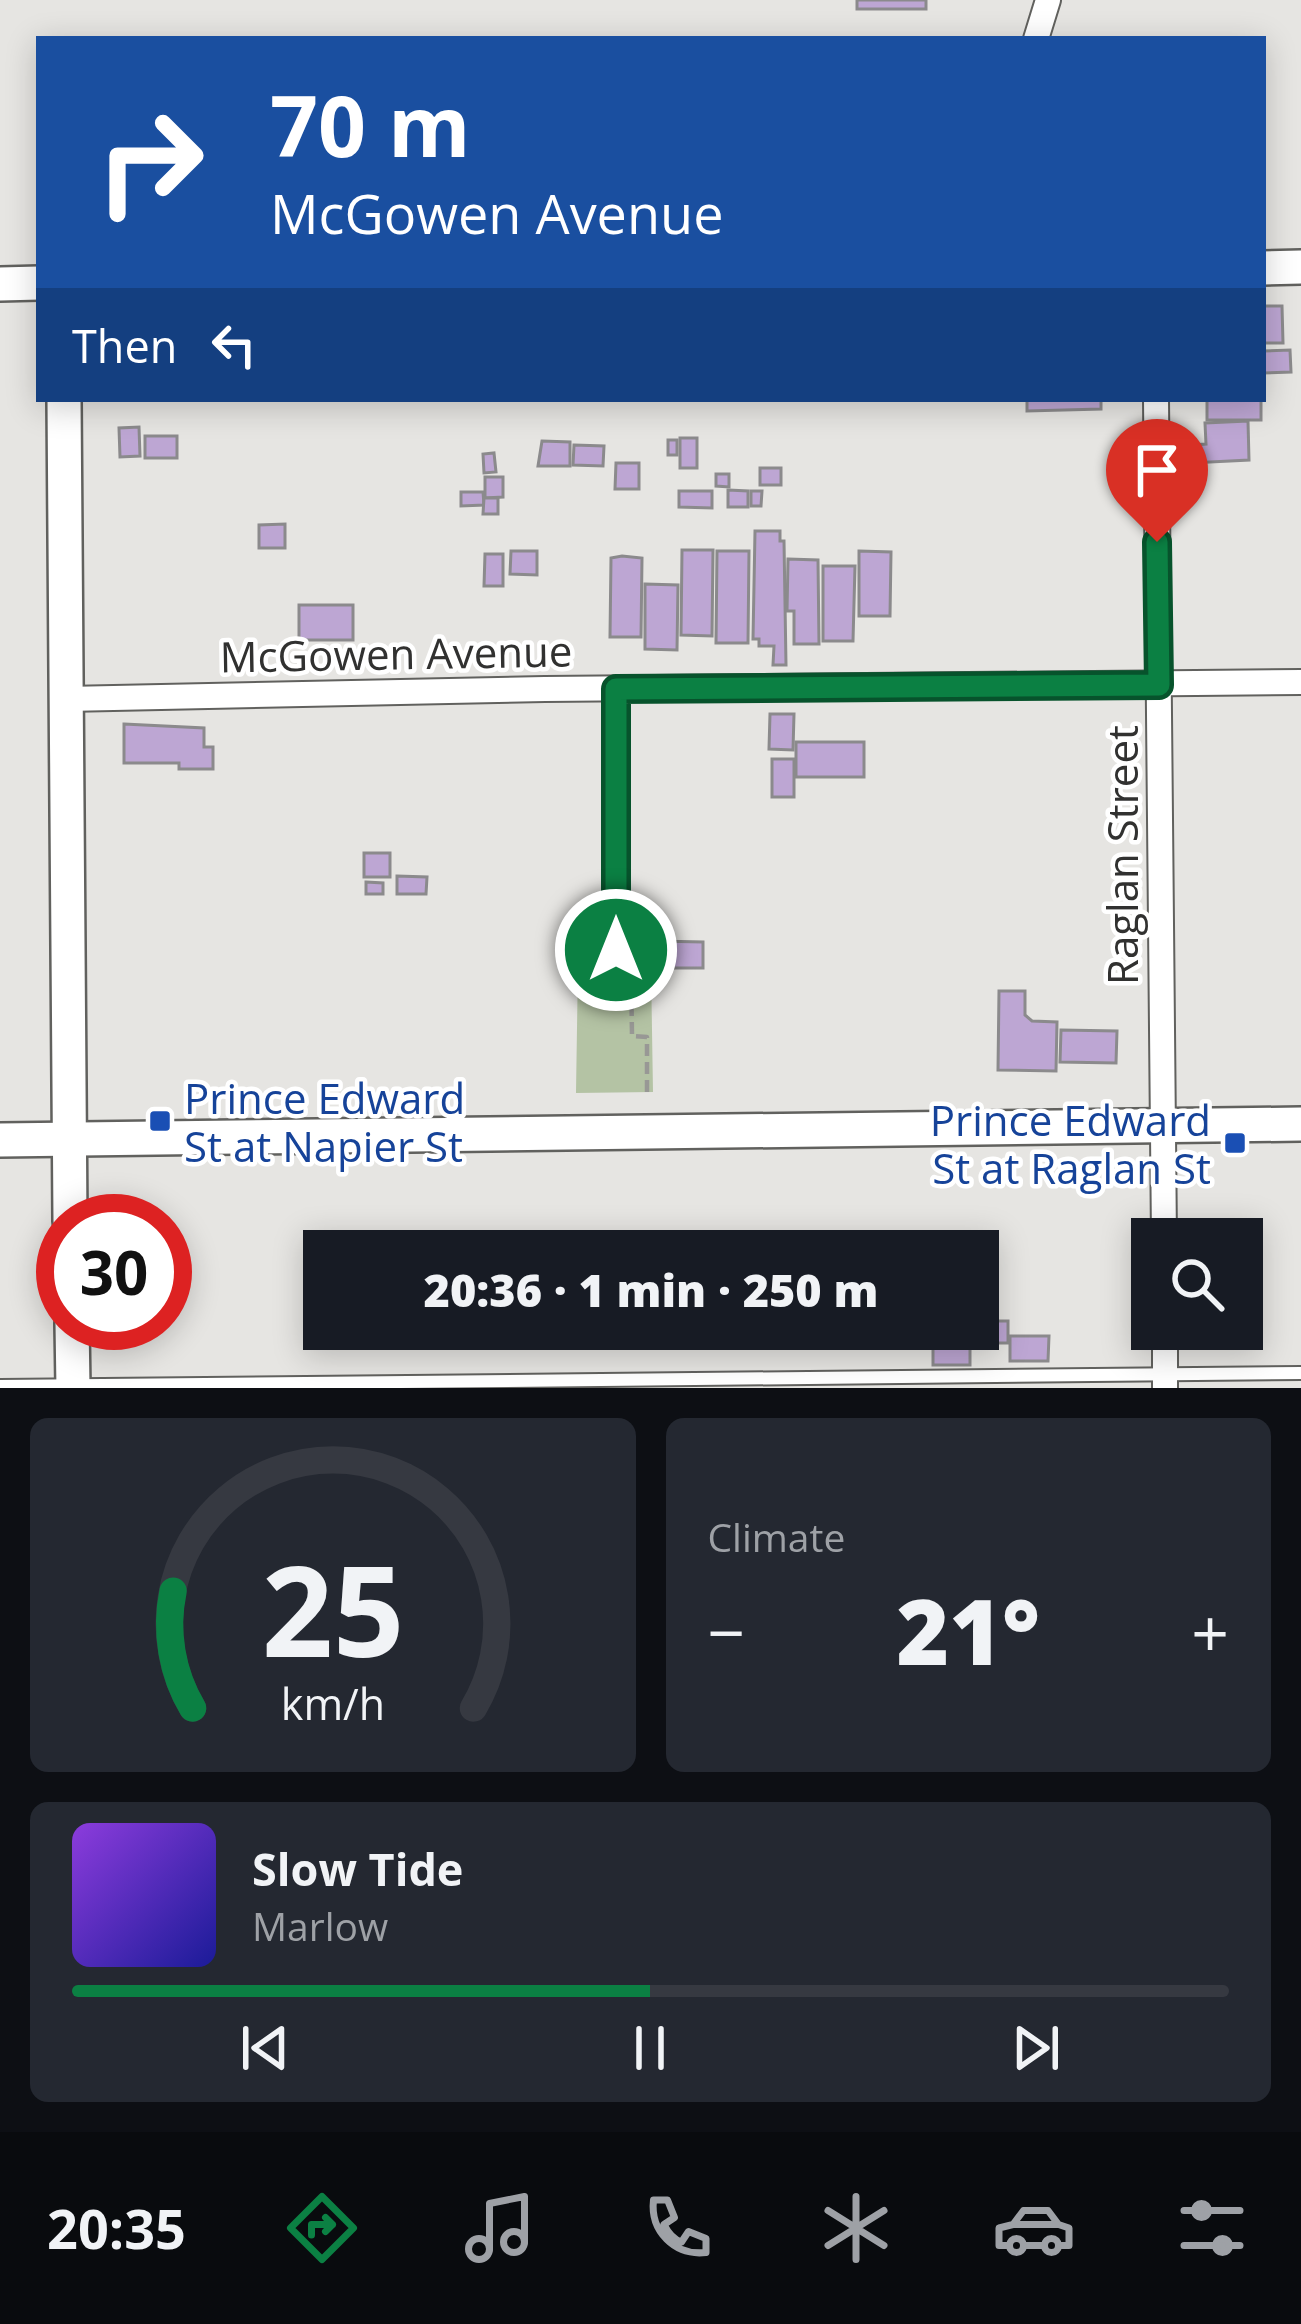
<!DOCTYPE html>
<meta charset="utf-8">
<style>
:root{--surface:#171b24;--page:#242831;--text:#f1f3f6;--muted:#9ea1a6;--line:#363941;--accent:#0b8043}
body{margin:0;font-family:"Open Sans",sans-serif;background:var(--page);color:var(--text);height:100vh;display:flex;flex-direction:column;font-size:45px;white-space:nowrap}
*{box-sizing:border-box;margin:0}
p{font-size:39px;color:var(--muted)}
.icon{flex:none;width:66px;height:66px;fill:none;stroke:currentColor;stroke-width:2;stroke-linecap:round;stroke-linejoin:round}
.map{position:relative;height:1388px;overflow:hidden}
.details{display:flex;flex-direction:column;gap:30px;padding:30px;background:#0d0f14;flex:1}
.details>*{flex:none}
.top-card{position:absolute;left:36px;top:36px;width:1230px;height:366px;border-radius:0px;box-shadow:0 6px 30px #0003;background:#1a4fa0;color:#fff;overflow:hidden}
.fabs{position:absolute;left:1131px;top:1218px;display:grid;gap:24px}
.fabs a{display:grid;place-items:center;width:132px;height:132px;border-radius:0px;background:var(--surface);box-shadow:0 6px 30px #0003;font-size:60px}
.speed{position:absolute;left:36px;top:1194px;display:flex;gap:24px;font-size:60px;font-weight:700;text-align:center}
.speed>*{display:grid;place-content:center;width:156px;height:156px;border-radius:50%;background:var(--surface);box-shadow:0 6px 30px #0003;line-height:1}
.speed .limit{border:18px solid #d22;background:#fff;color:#111}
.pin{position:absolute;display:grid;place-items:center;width:102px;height:102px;color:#fff;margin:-123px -51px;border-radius:50% 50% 50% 0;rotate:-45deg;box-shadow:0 0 12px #0007}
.pin .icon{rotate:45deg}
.me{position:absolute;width:132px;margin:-66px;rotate:0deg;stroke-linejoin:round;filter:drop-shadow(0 0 9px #0008)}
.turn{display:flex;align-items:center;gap:42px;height:252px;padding:0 36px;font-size:54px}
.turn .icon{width:156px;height:156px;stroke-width:2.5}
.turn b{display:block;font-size:84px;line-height:102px}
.then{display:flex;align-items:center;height:114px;padding:0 36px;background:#0003;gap:24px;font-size:45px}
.big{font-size:90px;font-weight:800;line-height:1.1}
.details .tile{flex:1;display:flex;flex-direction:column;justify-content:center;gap:18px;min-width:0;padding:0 42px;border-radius:18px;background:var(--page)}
.details .dial{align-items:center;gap:0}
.dial svg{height:312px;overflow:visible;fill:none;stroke:var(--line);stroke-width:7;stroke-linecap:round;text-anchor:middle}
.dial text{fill:var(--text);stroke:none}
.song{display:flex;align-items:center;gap:36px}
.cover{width:144px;height:144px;border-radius:18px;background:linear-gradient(135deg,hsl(270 70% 55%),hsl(240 70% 35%))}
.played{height:12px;border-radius:6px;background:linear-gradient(90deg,var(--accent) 50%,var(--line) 50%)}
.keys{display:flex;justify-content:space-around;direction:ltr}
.heat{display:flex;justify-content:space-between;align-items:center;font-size:66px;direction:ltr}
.details .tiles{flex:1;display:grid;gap:30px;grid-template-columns:1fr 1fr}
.tile:last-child{grid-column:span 2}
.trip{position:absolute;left:303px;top:1230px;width:696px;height:120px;border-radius:0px;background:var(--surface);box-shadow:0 6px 30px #0003;font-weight:800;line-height:120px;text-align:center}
.dock{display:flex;height:192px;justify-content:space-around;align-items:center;background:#090b0e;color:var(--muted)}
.dock .icon{width:84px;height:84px}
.dock .selected{color:var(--accent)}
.dock b{font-size:54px;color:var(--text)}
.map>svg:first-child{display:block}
</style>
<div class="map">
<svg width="1301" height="1388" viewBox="0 0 1301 1388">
<rect width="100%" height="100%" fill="#e6e5e2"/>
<!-- green -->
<path fill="#b4c3a4" d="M578 964 593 965C611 988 629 966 651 968L653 1092 576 1093Z"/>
<!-- building -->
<g fill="#bda6d3" stroke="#8b8a8c" stroke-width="3">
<rect x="857" y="0" width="69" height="9"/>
<polygon points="1263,306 1282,306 1283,343 1263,343"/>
<polygon points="1290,350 1291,372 1263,373 1263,351"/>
<polygon points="1027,399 1101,399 1101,409 1027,411"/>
<rect x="1207" y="399" width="54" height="21"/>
<polygon points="1248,421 1249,460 1191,463 1191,445 1206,444 1205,423"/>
<polygon points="139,427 140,456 120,457 119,428"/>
<rect x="145" y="436" width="32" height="22"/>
<rect x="680" y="438" width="17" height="30"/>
<rect x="668" y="440" width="9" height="15"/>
<polygon points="542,441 570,442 570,466 538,466"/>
<polygon points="574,445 604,446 603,466 573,465"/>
<polygon points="494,453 496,472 484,473 483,454"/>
<polygon points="616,463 639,463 639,489 615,489"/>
<rect x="760" y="468" width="21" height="17"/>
<polygon points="716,474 729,474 729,487 716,486"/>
<polygon points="485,477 503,477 503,497 485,498"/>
<polygon points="728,490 748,491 748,507 728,507"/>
<polygon points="679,491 712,491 712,508 679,507"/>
<polygon points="751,491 762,491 761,506 751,506"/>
<polygon points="461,492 483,492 484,505 461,506"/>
<polygon points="484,498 498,498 498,514 483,514"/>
<polygon points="285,524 285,548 259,548 259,525"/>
<polygon points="755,531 780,531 780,541 784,541 786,665 773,665 774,646 759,646 759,639 753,639"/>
<polygon points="682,550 713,550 712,636 681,635"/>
<polygon points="511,551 537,551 537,575 510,574"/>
<polygon points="717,551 749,551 748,643 716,643"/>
<polygon points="859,551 891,552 890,616 859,616"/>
<polygon points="485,554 503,554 503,586 484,586"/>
<polygon points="622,556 642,558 641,637 610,637 611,558"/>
<polygon points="788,559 818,560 819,644 794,644 794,611 787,611"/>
<polygon points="823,566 855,566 853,641 823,641"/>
<polygon points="645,584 678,585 677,650 645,649"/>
<rect x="299" y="605" width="54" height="35"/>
<polygon points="770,714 794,714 793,750 769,749"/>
<polygon points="124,724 204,728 204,747 213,747 213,769 179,769 179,763 124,763"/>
<rect x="796" y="742" width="68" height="35"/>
<rect x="772" y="759" width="22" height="38"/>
<rect x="364" y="853" width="26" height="24"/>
<polygon points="397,876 427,877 426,894 397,894"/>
<polygon points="366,882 383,883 383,894 366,894"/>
<polygon points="655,941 703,942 703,968 655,968"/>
<polygon points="999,991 1025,991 1025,1015 1032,1021 1057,1022 1056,1071 998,1070"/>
<polygon points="1061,1030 1117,1031 1116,1063 1060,1062"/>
<rect x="996" y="1321" width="12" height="22"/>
<polygon points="933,1336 970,1337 970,1365 933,1365"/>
<polygon points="1010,1336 1049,1336 1048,1361 1010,1361"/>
</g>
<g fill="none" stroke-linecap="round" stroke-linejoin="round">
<!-- lane casing -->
<g stroke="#61615e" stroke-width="16">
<polyline id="lane" points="0,1386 1301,1373"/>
</g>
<!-- street casing -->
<g stroke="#61615e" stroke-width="28">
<g id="street">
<polyline points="1036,39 1048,0"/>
<polyline points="1156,399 1164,1239"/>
<polyline points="66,699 545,689 1301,682"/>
<polyline points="616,949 616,689"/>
<polyline points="1165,1329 1165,1388"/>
</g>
</g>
<!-- secondary casing -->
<g stroke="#61615e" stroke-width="38">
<g id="secondary">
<polyline points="1263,268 1301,267"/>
<polyline points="0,284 39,283"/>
<polyline points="64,399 70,1221"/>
<polyline points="0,1140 1301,1124"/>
<polyline points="72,1323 73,1388"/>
</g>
</g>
<!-- path -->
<g stroke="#989895" stroke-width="4.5" stroke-dasharray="12 6" stroke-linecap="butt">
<polyline points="631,968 632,1036 647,1037 647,1097"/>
<polyline points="609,993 632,998"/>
</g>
<!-- lane -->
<use href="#lane" stroke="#fff" stroke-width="12"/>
<!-- street -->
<use href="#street" stroke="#fff" stroke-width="24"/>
<!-- secondary -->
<use href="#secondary" stroke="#fff" stroke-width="33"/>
</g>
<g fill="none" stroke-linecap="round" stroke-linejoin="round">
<!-- route casing -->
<g stroke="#07532c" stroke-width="30">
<polyline id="route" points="616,950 616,689 1159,685 1157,542"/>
</g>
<!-- route -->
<use href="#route" stroke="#0b8043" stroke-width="21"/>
</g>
<!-- markers -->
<g fill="#1a4fb4" stroke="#fff" stroke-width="4.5">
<rect x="148" y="1109" width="24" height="24" rx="6"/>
<rect x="1223" y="1131" width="24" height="24" rx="6"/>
</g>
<g text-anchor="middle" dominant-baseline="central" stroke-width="9" stroke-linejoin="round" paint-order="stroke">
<!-- street labels -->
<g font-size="42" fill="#313130" stroke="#fff">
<text transform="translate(396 653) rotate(-1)">McGowen Avenue</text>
<text transform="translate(1121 855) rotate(-90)">Raglan Street</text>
</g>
<!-- transit labels -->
<g font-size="42" fill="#164399" stroke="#fff" text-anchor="start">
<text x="184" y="1097">Prince Edward<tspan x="184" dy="48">St at Napier St</tspan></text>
<text x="1211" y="1119" text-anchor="end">Prince Edward<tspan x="1211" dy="48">St at Raglan St</tspan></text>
</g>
</g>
</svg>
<div class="fabs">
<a><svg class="icon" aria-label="search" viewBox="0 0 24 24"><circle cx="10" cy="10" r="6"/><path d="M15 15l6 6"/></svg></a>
</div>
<div class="speed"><div class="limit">30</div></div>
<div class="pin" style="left:1157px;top:542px;background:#d93025"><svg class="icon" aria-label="arrive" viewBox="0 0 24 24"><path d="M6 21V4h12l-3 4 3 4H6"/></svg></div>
<svg class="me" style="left:616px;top:950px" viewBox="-20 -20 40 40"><circle r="17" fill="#0b8043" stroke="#fff" stroke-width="3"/><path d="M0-11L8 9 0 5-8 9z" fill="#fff"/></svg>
<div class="trip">20:36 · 1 min · 250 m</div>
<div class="top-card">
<div class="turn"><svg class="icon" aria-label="right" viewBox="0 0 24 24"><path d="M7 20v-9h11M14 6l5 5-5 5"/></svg><div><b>70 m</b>McGowen Avenue</div></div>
<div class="then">Then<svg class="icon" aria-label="left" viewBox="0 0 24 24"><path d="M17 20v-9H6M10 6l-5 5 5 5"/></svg></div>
</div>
</div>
<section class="details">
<div class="tiles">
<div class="tile dial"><svg viewBox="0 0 100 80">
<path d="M14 69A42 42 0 1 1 86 69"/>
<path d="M14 69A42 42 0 0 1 9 39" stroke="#0b8043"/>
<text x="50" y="56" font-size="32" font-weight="700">25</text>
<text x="50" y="72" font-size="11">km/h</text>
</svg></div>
<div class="tile"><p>Climate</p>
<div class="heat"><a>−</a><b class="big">21°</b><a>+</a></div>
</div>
<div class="tile">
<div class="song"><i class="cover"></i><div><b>Slow Tide</b><p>Marlow</p></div></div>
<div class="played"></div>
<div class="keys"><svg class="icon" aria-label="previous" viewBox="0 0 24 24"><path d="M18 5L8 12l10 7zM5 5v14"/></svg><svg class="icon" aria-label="pause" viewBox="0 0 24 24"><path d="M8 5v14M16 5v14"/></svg><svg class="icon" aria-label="next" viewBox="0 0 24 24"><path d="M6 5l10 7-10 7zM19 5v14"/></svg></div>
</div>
</div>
</section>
<nav class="dock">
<b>20:35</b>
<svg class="icon selected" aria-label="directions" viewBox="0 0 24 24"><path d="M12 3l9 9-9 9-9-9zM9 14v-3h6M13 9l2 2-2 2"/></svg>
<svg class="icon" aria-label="music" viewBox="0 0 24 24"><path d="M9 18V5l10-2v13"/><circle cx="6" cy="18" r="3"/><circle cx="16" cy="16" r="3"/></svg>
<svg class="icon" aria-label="phone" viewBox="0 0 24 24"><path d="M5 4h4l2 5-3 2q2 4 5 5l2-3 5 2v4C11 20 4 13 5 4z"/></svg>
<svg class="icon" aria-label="climate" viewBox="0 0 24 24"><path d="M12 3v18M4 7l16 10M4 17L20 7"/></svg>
<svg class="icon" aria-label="car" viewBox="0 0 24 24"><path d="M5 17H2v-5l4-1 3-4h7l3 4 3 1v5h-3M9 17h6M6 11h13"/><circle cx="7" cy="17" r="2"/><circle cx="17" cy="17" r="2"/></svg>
<svg class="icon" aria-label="filters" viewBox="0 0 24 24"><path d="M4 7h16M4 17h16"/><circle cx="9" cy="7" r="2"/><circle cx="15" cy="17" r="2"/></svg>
</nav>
